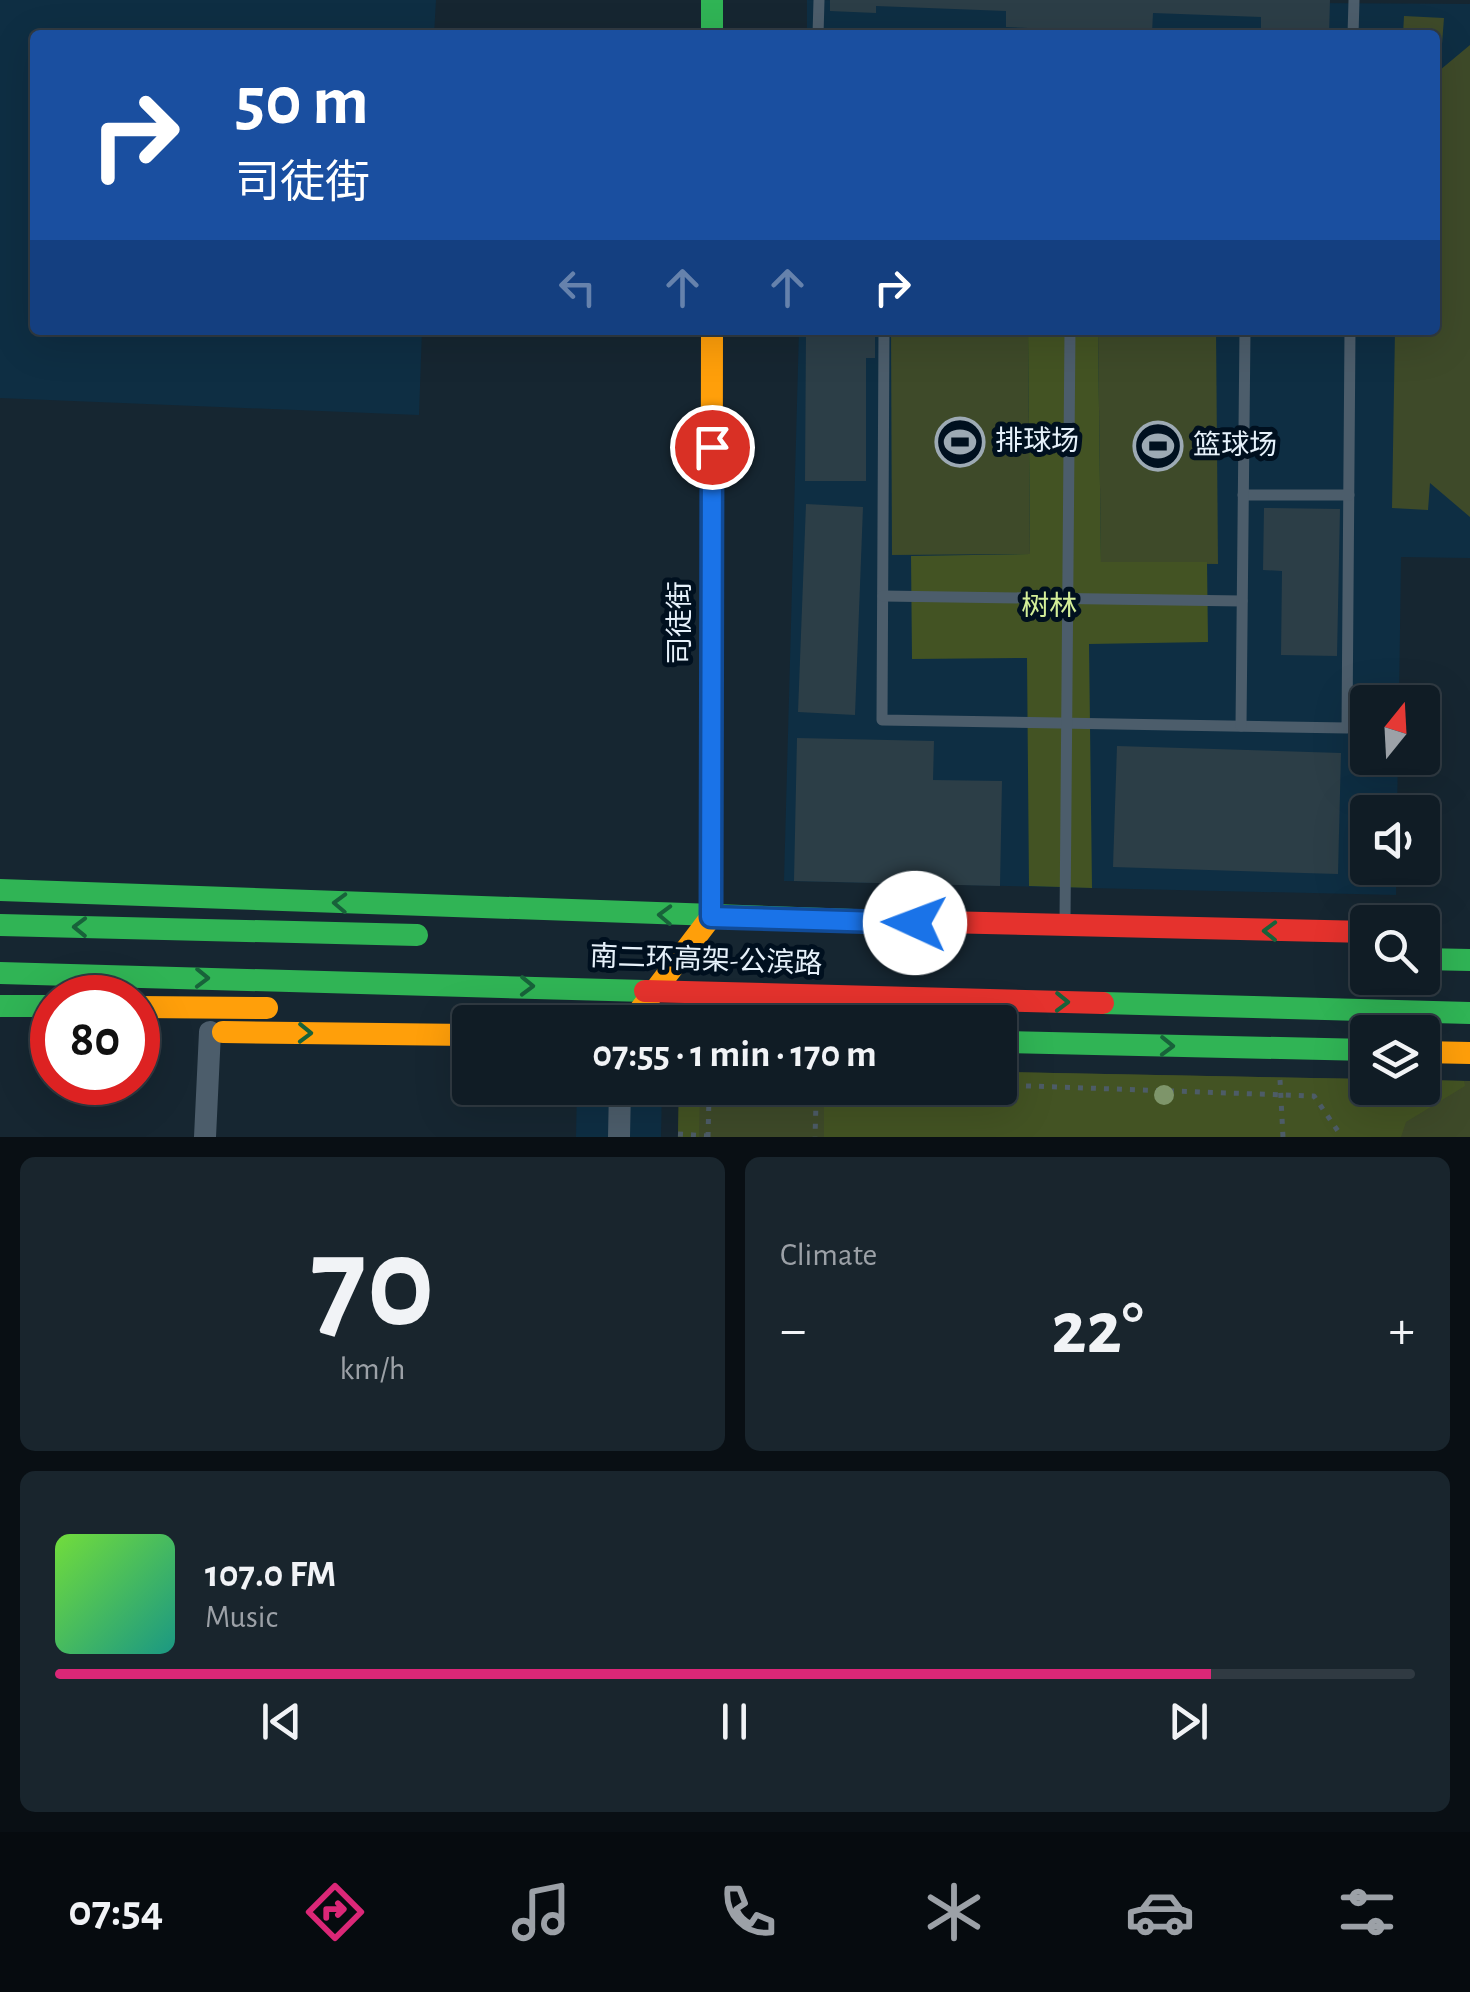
<!DOCTYPE html>
<meta charset="utf-8">
<style>
:root{--surface:#101c25;--page:#19252d;--text:#f1f3f6;--muted:#9ca1a7;--line:#303a42;--accent:#db2777}
body{margin:0;font-family:"Alegreya Sans","Noto Sans SC",sans-serif;background:var(--page);color:var(--text);height:100vh;display:flex;flex-direction:column;font-size:38px;white-space:nowrap}
*{box-sizing:border-box;margin:0}
p{font-size:32px;color:var(--muted)}
.icon{flex:none;width:55px;height:55px;fill:none;stroke:currentColor;stroke-width:2;stroke-linecap:round;stroke-linejoin:round}
.map{position:relative;height:1137px;overflow:hidden}
.details{display:flex;flex-direction:column;gap:20px;padding:20px;background:#090f14;flex:1}
.details>*{flex:none}
.hud{position:absolute;left:30px;top:30px;width:1410px;height:305px;border-radius:10px;box-shadow:0 10px 40px #0002,0 0 0 2px var(--line);background:#1a4fa0;color:#fff;overflow:hidden}
.needle{width:65px;rotate:18deg}
.buttons{position:absolute;left:1350px;top:685px;display:grid;gap:20px}
.buttons a{display:grid;place-items:center;width:90px;height:90px;border-radius:10px;background:var(--surface);box-shadow:0 10px 40px #0002,0 0 0 2px var(--line);font-size:50px}
.speed{position:absolute;left:30px;top:975px;display:flex;gap:20px;font-size:50px;font-weight:700;text-align:center}
.speed>*{display:grid;place-content:center;width:130px;height:130px;border-radius:50%;background:var(--surface);box-shadow:0 10px 40px #0002,0 0 0 2px var(--line);line-height:1}
.speed .limit{border:15px solid #d22;background:#fff;color:#111}
.pin{position:absolute;display:grid;place-items:center;width:85px;height:85px;color:#fff;margin:-42px;border:5px solid #fff;border-radius:50%;box-shadow:0 2px 10px #0007}
.me{position:absolute;width:110px;margin:-55px;rotate:272deg;stroke-linejoin:round;filter:drop-shadow(0 0 8px #0008)}
.turn{display:flex;align-items:center;gap:35px;height:210px;padding:0 40px;font-size:45px}
.turn .icon{width:130px;height:130px;stroke-width:2.5}
.turn b{display:block;font-size:70px;line-height:85px}
.lanes{display:flex;align-items:center;height:95px;padding:0 40px;background:#0003;justify-content:center;gap:50px;direction:ltr}
.lanes .off{opacity:.35}
.big{font-size:75px;font-weight:700;line-height:1.1}
.details .card{flex:1;display:flex;flex-direction:column;justify-content:center;gap:15px;min-width:0;padding:0 35px;border-radius:15px;background:var(--page)}
.details .dial{align-items:center;gap:0}
.dial b{font-size:130px;line-height:1}
.song{display:flex;align-items:center;gap:30px}
.cover{width:120px;height:120px;border-radius:15px;background:linear-gradient(135deg,hsl(100 70% 55%),hsl(170 70% 35%))}
.played{height:10px;border-radius:5px;background:linear-gradient(90deg,var(--accent) 85%,var(--line) 85%)}
.keys{display:flex;justify-content:space-around;direction:ltr}
.heat{display:flex;justify-content:space-between;align-items:center;font-size:55px;direction:ltr}
.details .tiles{flex:1;display:grid;gap:20px;grid-template-columns:1fr 1fr}
.card:last-child{grid-column:span 2}
.trip{position:absolute;left:452px;top:1005px;width:565px;height:100px;border-radius:10px;background:var(--surface);box-shadow:0 10px 40px #0002,0 0 0 2px var(--line);font-weight:700;line-height:100px;text-align:center}
.dock{display:flex;height:160px;justify-content:space-around;align-items:center;background:#060b0f;color:var(--muted)}
.dock .icon{width:70px;height:70px}
.dock .on{color:var(--accent)}
.dock b{font-size:45px;color:var(--text)}
.map>svg:first-child{display:block}
</style>
<div class="map">
<svg width="1470" height="1137" viewBox="0 0 1470 1137">
<rect width="100%" height="100%" fill="#162631"/>
<!-- built -->
<g fill="#0e2e43">
<polygon points="0,0 436,0 434,35 35,35 35,330 422,330 419,415 0,398"/>
<polygon points="807,0 1470,4 1470,558 1401,557 1399,702 1368,702 1368,758 1398,758 1397,812 1368,812 1368,868 1396,868 1396,895 784,881 799,330 1435,330 1435,35 807,35"/>
<polygon points="577,1088 662,1088 661,1137 576,1137"/>
</g>
<!-- green -->
<g fill="#3e4a29">
<polygon points="1404,16 1444,18 1440,70 1470,45 1470,517 1430,483 1428,510 1392,508 1395,330 1435,330 1435,35 1403,35"/>
<polygon points="891,330 1028,330 1030,554 892,555"/>
<polygon points="1098,330 1216,330 1218,564 1101,563"/>
<polygon points="1000,1072 1367,1079 1368,1088 1422,1088 1423,1080 1470,1081 1470,1137 678,1137 679,1088 1000,1088"/>
</g>
<!-- forest -->
<g fill="#435323">
<polygon points="1028,330 1098,330 1101,562 1207,562 1208,642 1089,644 1092,888 1029,886 1027,658 912,659 911,556 1030,554"/>
<polygon points="1000,1072 1367,1079 1368,1088 1422,1088 1423,1080 1464,1081 1465,1086 1406,1122 1401,1137 824,1137 824,1092 730,1088 1000,1088"/>
<polygon points="679,1088 700,1088 699,1137 678,1137"/>
</g>
<!-- building -->
<g fill="#2c3e47">
<polygon points="830,0 1330,0 1329,35 1261,34 1261,17 1153,13 1152,33 1006,27 1006,11 876,6 876,13 830,11"/>
<polygon points="806,330 875,330 875,358 866,358 866,481 805,481"/>
<polygon points="806,504 863,507 855,715 798,712"/>
<polygon points="1264,508 1340,509 1337,656 1281,655 1282,571 1263,570"/>
<polygon points="797,738 934,741 933,780 1002,781 1000,886 794,881"/>
<polygon points="1117,746 1341,753 1338,874 1113,867"/>
</g>
<g fill="none" stroke-linecap="round" stroke-linejoin="round">
<!-- path -->
<g stroke="#4d5c67" stroke-width="5" stroke-dasharray="5 8" stroke-linecap="butt">
<polyline points="1280,1080 1283,1137"/>
<polyline points="1000,1085 1314,1096 1342,1137"/>
<polyline points="813,1088 816,1103 881,1088"/>
<polyline points="678,1134 708,1136"/>
<polyline points="708,1137 709,1096 816,1103 815,1137"/>
</g>
<!-- lane -->
<g stroke="#4c5d6b" stroke-width="11">
<polyline points="818,35 819,0"/>
<polyline points="1353,35 1354,0"/>
<polyline points="884,330 882,720 1347,728 1350,330"/>
<polyline points="1243,495 1349,495"/>
<polyline points="883,596 1242,601"/>
<polyline points="1241,726 1245,330"/>
<polyline points="1065,921 1070,330"/>
</g>
<!-- street -->
<g stroke="#4c5d6b" stroke-width="22">
<polyline points="205,1137 210,1032"/>
<polyline points="619,1137 620,1088"/>
</g>
<!-- fast -->
<g stroke="#30b455" stroke-width="22">
<polyline points="712,0 712,35"/>
<polyline points="0,890 854,920"/>
<polyline points="0,925 417,935"/>
<polyline points="1422,959 1470,960"/>
<polyline points="0,973 645,991"/>
<polyline points="1103,1003 1470,1013"/>
<polyline points="0,1006 52,1006"/>
<polyline points="1000,1042 1368,1050"/>
</g>
<!-- slow -->
<g stroke="#ff9f0a" stroke-width="22">
<polyline points="138,1007 267,1008"/>
<polyline points="631,1022 711,917 712,330"/>
<polyline points="223,1032 470,1035"/>
<polyline points="1422,1052 1470,1053"/>
</g>
<!-- jam -->
<g stroke="#e5322d" stroke-width="22">
<polyline points="854,920 1368,932"/>
<polyline points="645,991 1103,1003"/>
</g>
</g>
<!-- trees -->
<circle fill="#7e956a" cx="1164" cy="1095" r="10"/>
<!-- one-way arrows -->
<defs><path id="oneway-chevron" d="M-2-3.5L2.5 0L-2 3.5" fill="none" stroke-width="1.6" stroke-linecap="round" stroke-linejoin="round" transform="scale(2.5)"/></defs>
<g stroke="#18623a">
<use href="#oneway-chevron" transform="translate(340 903) rotate(-178)"/>
<use href="#oneway-chevron" transform="translate(665 915) rotate(-178)"/>
<use href="#oneway-chevron" transform="translate(80 927) rotate(-179)"/>
<use href="#oneway-chevron" transform="translate(1270 931) rotate(-179)"/>
<use href="#oneway-chevron" transform="translate(202 978) rotate(1)"/>
<use href="#oneway-chevron" transform="translate(527 986) rotate(1)"/>
<use href="#oneway-chevron" transform="translate(1062 1002) rotate(1)"/>
<use href="#oneway-chevron" transform="translate(305 1033) rotate(1)"/>
<use href="#oneway-chevron" transform="translate(1167 1046) rotate(1)"/>
</g>
<g fill="none" stroke-linecap="round" stroke-linejoin="round">
<!-- route casing -->
<g stroke="#114b97" stroke-width="25">
<polyline id="route" points="712,447 711,917 915,923"/>
</g>
<!-- route -->
<use href="#route" stroke="#1a73e8" stroke-width="18"/>
</g>
<!-- icons -->
<defs>
<g id="stadium-ring" transform="scale(2.5)"><circle r="9.5" fill="#00101f" stroke="#9daab4" stroke-width="1.5"/><path d="M0-5a6.5 5 0 1 0 0 10a6.5 5 0 1 0 0-10ZM-3.5-1.8h7v3.6h-7Z" fill="#9daab4"/></g>
</defs>
<g fill-rule="evenodd">
<use href="#stadium-ring" x="960" y="442"/>
<use href="#stadium-ring" x="1158" y="446"/>
</g>
<g text-anchor="middle" dominant-baseline="central" stroke-width="10" stroke-linejoin="round" paint-order="stroke">
<!-- poi labels -->
<g font-size="28" fill="#e6f1fa" stroke="#00101f" text-anchor="start">
<text x="995" y="442">排球场</text>
<text x="1193" y="446">篮球场</text>
</g>
<!-- park labels -->
<g font-size="28" fill="#d4ef99" stroke="#00101f">
<text x="1049" y="607">树林</text>
</g>
<!-- street labels -->
<g font-size="28" fill="#e6f1fa" stroke="#00101f">
<text transform="translate(681 623) rotate(-90)">司徒街</text>
<text transform="translate(706 961) rotate(2)">南二环高架-公滨路</text>
</g>
</g>
</svg>
<div class="buttons">
<a><svg class="needle" viewBox="-14 -14 28 28"><path d="M0-13l5 13h-10z" fill="#e53935"/><path d="M0 13l5-13h-10z" fill="#9ca1a7"/></svg></a>
<a><svg class="icon" aria-label="sound" viewBox="0 0 24 24"><path d="M4 9h4l5-4v14l-5-4H4zM17 9q2 3 0 6"/></svg></a>
<a><svg class="icon" aria-label="search" viewBox="0 0 24 24"><circle cx="10" cy="10" r="6"/><path d="M15 15l6 6"/></svg></a>
<a><svg class="icon" aria-label="layers" viewBox="0 0 24 24"><path d="M12 4l9 5-9 5-9-5zM3 14l9 5 9-5"/></svg></a>
</div>
<div class="speed"><div class="limit">80</div></div>
<div class="pin" style="left:712px;top:447px;background:#d93025"><svg class="icon" aria-label="arrive" viewBox="0 0 24 24"><path d="M6 21V4h12l-3 4 3 4H6"/></svg></div>
<svg class="me" style="left:915px;top:923px" viewBox="-20 -20 40 40"><circle r="19" fill="#fff"/><path d="M0-13L10 11 0 6-10 11z" fill="#1a73e8"/></svg>
<div class="trip">07:55 · 1 min · 170 m</div>
<div class="hud">
<div class="turn"><svg class="icon" aria-label="right" viewBox="0 0 24 24"><path d="M7 20v-9h11M14 6l5 5-5 5"/></svg><div><b>50 m</b>司徒街</div></div>
<div class="lanes"><svg class="icon off" aria-label="left" viewBox="0 0 24 24"><path d="M17 20v-9H6M10 6l-5 5 5 5"/></svg><svg class="icon off" aria-label="ahead" viewBox="0 0 24 24"><path d="M12 20V5M6 11l6-6 6 6"/></svg><svg class="icon off" aria-label="ahead" viewBox="0 0 24 24"><path d="M12 20V5M6 11l6-6 6 6"/></svg><svg class="icon" aria-label="right" viewBox="0 0 24 24"><path d="M7 20v-9h11M14 6l5 5-5 5"/></svg></div>
</div>
</div>
<section class="details">
<div class="tiles">
<div class="card dial"><b>70</b><p>km/h</p></div>
<div class="card"><p>Climate</p>
<div class="heat"><a>−</a><b class="big">22°</b><a>+</a></div>
</div>
<div class="card">
<div class="song"><i class="cover"></i><div><b>107.0 FM</b><p>Music</p></div></div>
<div class="played"></div>
<div class="keys"><svg class="icon" aria-label="previous" viewBox="0 0 24 24"><path d="M18 5L8 12l10 7zM5 5v14"/></svg><svg class="icon" aria-label="pause" viewBox="0 0 24 24"><path d="M8 5v14M16 5v14"/></svg><svg class="icon" aria-label="next" viewBox="0 0 24 24"><path d="M6 5l10 7-10 7zM19 5v14"/></svg></div>
</div>
</div>
</section>
<nav class="dock">
<b>07:54</b>
<svg class="icon on" aria-label="directions" viewBox="0 0 24 24"><path d="M12 3l9 9-9 9-9-9zM9 14v-3h6M13 9l2 2-2 2"/></svg>
<svg class="icon" aria-label="music" viewBox="0 0 24 24"><path d="M9 18V5l10-2v13"/><circle cx="6" cy="18" r="3"/><circle cx="16" cy="16" r="3"/></svg>
<svg class="icon" aria-label="phone" viewBox="0 0 24 24"><path d="M5 4h4l2 5-3 2q2 4 5 5l2-3 5 2v4C11 20 4 13 5 4z"/></svg>
<svg class="icon" aria-label="climate" viewBox="0 0 24 24"><path d="M12 3v18M4 7l16 10M4 17L20 7"/></svg>
<svg class="icon" aria-label="car" viewBox="0 0 24 24"><path d="M5 17H2v-5l4-1 3-4h7l3 4 3 1v5h-3M9 17h6M6 11h13"/><circle cx="7" cy="17" r="2"/><circle cx="17" cy="17" r="2"/></svg>
<svg class="icon" aria-label="filters" viewBox="0 0 24 24"><path d="M4 7h16M4 17h16"/><circle cx="9" cy="7" r="2"/><circle cx="15" cy="17" r="2"/></svg>
</nav>
